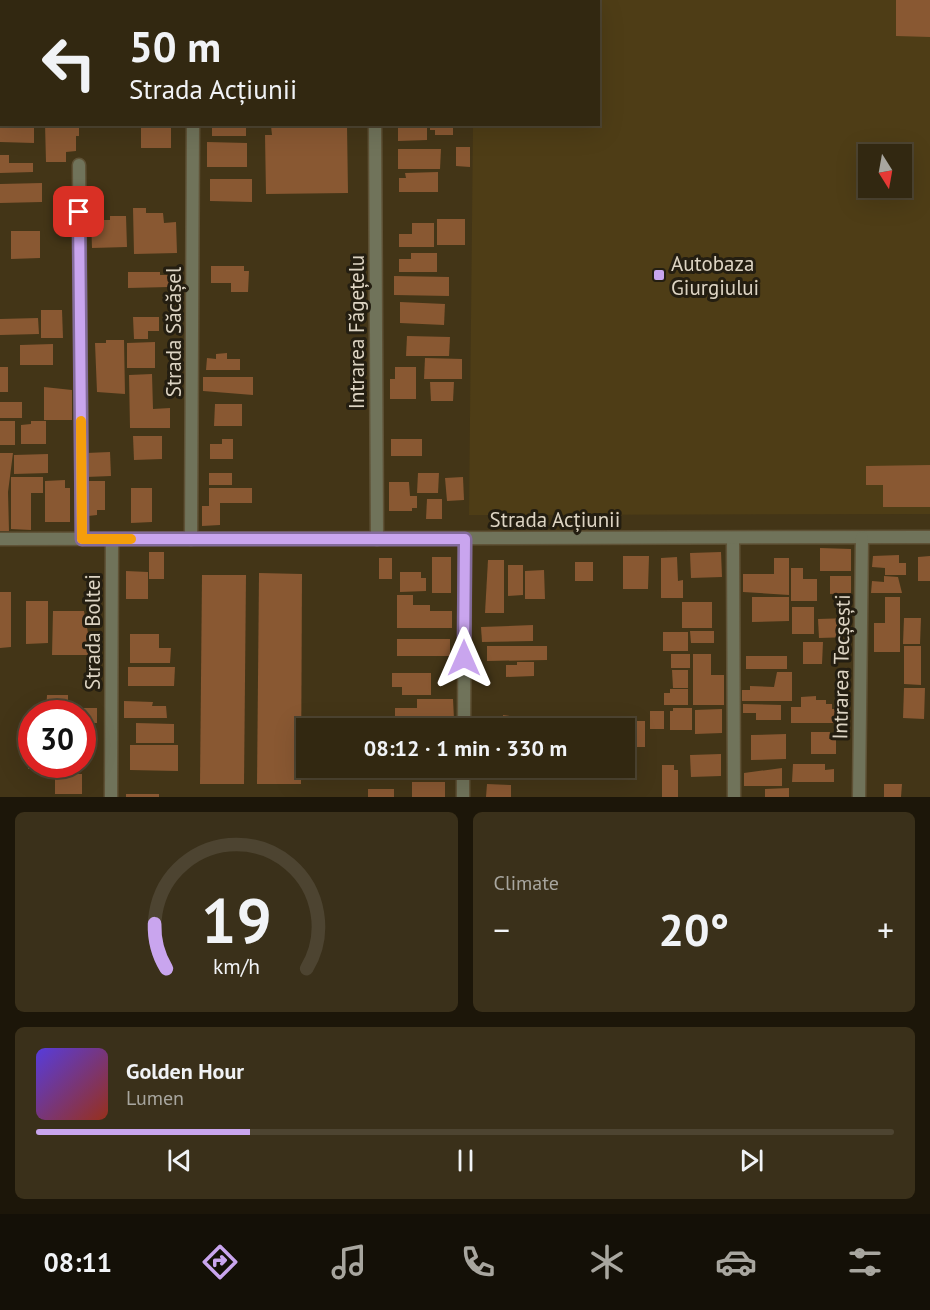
<!DOCTYPE html>
<meta charset="utf-8">
<style>
:root{--surface:#322811;--page:#3a301a;--text:#f1f3f6;--muted:#a8a69f;--line:#4d4431;--accent:#c9a5ee}
body{margin:0;font-family:"PT Sans",sans-serif;background:var(--page);color:var(--text);height:100vh;display:flex;flex-direction:column;font-size:22px;white-space:nowrap}
*{box-sizing:border-box;margin:0}
p{font-size:20px;color:var(--muted)}
.icon{flex:none;width:33px;height:33px;fill:none;stroke:currentColor;stroke-width:2;stroke-linecap:round;stroke-linejoin:round}
.map{position:relative;height:797px;overflow:hidden}
.side{display:flex;flex-direction:column;gap:15px;padding:15px;background:#1c1609;flex:1}
.side>*{flex:none}
.hud{position:absolute;left:0px;top:0px;width:600px;height:126px;box-shadow:0 6px 24px #0002,0 0 0 2px var(--line);background:#322811;color:var(--text);overflow:hidden}
.needle{width:39px;rotate:169deg}
.tools{position:absolute;left:858px;top:144px;display:grid;gap:12px}
.tools a{display:grid;place-items:center;width:54px;height:54px;border-radius:0px;background:var(--surface);box-shadow:0 6px 24px #0002,0 0 0 2px var(--line);font-size:30px}
.speed{position:absolute;left:18px;top:700px;display:flex;gap:12px;font-size:30px;font-weight:700;text-align:center}
.speed>*{display:grid;place-content:center;width:78px;height:78px;border-radius:50%;background:var(--surface);box-shadow:0 6px 24px #0002,0 0 0 2px var(--line);line-height:1}
.speed .limit{border:9px solid #d22;background:#fff;color:#111}
.pin{position:absolute;display:grid;place-items:center;width:51px;height:51px;color:#fff;margin:-26px;border-radius:12px;box-shadow:0 3px 9px #0006}
.me{position:absolute;width:66px;margin:-33px;rotate:0deg;stroke-linejoin:round;filter:drop-shadow(0 0 4px #0008)}
.turn{display:flex;align-items:center;gap:21px;height:126px;padding:0 30px;font-size:27px}
.turn .icon{width:78px;height:78px;stroke-width:2.5}
.turn b{display:block;font-size:42px;line-height:51px}
.big{font-size:45px;font-weight:700;line-height:1.1}
.side .card{flex:1;display:flex;flex-direction:column;justify-content:center;gap:9px;min-width:0;padding:0 21px;border-radius:9px;background:var(--page)}
.side .dial{align-items:center;gap:0}
.dial svg{height:156px;overflow:visible;fill:none;stroke:var(--line);stroke-width:7;stroke-linecap:round;text-anchor:middle}
.dial text{fill:var(--text);stroke:none}
.song{display:flex;align-items:center;gap:18px}
.cover{width:72px;height:72px;border-radius:9px;background:linear-gradient(135deg,hsl(250 70% 55%),hsl(10 70% 35%))}
.played{height:6px;border-radius:3px;background:linear-gradient(90deg,var(--accent) 25%,var(--line) 25%)}
.keys{display:flex;justify-content:space-around;direction:ltr}
.heat{display:flex;justify-content:space-between;align-items:center;font-size:33px;direction:ltr}
.side .tiles{flex:1;display:grid;gap:15px;grid-template-columns:1fr 1fr}
.card:last-child{grid-column:span 2}
.trip{position:absolute;left:296px;top:718px;width:339px;height:60px;border-radius:0px;background:var(--surface);box-shadow:0 6px 24px #0002,0 0 0 2px var(--line);font-weight:700;line-height:60px;text-align:center}
.tab-bar{display:flex;height:96px;justify-content:space-around;align-items:center;background:#141007;color:var(--muted)}
.tab-bar .icon{width:42px;height:42px}
.tab-bar .current{color:var(--accent)}
.tab-bar b{font-size:27px;color:var(--text)}
.map>svg:first-child{display:block}
</style>
<div class="map">
<svg width="930" height="797" viewBox="0 0 930 797">
<rect width="100%" height="100%" fill="#433517"/>
<!-- built -->
<path fill="#4e3d16" fill-rule="evenodd" d="M212 0H930V514L469 515 473 125 598 124V2ZM868 154H902V188H868Z"/>
<!-- building -->
<g fill="#895832">
<polygon points="896,0 930,0 930,37 896,36"/>
<polygon points="0,124 34,124 34,143 0,142"/>
<polygon points="45,124 79,124 79,136 76,136 76,151 66,152 66,162 46,162"/>
<rect x="141" y="124" width="30" height="24"/>
<rect x="212" y="124" width="34" height="12"/>
<polygon points="398,124 427,124 427,140 398,141"/>
<polygon points="430,124 453,124 453,135 435,135 435,130 430,130"/>
<polygon points="347,125 348,193 266,194 265,135 272,135 271,126"/>
<polygon points="207,142 247,143 247,167 207,167"/>
<polygon points="456,147 470,147 470,167 456,166"/>
<polygon points="398,149 441,149 440,169 398,169"/>
<polygon points="0,155 9,155 9,163 33,163 33,172 0,173"/>
<polygon points="438,172 438,192 399,192 399,178 406,178 405,173"/>
<polygon points="210,179 252,179 252,202 210,201"/>
<polygon points="42,183 42,202 0,203 0,184"/>
<polygon points="133,208 146,208 146,213 163,213 164,223 176,222 177,253 134,254"/>
<polygon points="110,216 126,216 127,247 92,248 91,220 110,220"/>
<rect x="437" y="219" width="28" height="26"/>
<polygon points="412,223 434,223 434,247 399,247 399,234 412,234"/>
<polygon points="11,231 40,231 40,258 11,259"/>
<polygon points="411,253 437,253 437,272 399,272 399,259 411,259"/>
<polygon points="211,266 244,266 244,271 249,271 248,292 231,292 231,283 211,283"/>
<polygon points="128,272 160,272 160,275 169,275 169,287 128,288"/>
<polygon points="394,276 449,277 449,296 394,295"/>
<polygon points="400,302 445,304 444,325 400,323"/>
<polygon points="41,310 62,310 63,338 41,338"/>
<polygon points="133,317 159,317 159,331 148,331 148,339 134,339"/>
<polygon points="38,318 39,334 0,335 0,319"/>
<polygon points="407,336 450,337 449,356 406,356"/>
<polygon points="106,340 124,340 125,394 97,392 95,343 106,343"/>
<polygon points="155,342 155,368 127,368 127,343"/>
<polygon points="53,344 53,365 20,365 20,345"/>
<polygon points="227,353 227,359 240,359 240,370 206,370 207,358 216,359 216,354"/>
<polygon points="425,358 462,359 462,379 424,379"/>
<rect x="0" y="367" width="8" height="25"/>
<polygon points="395,367 416,367 416,399 390,399 390,379 395,379"/>
<polygon points="152,374 153,409 170,408 170,428 130,428 129,375"/>
<polygon points="203,377 253,377 253,395 203,391"/>
<polygon points="430,382 454,382 453,401 431,401"/>
<polygon points="44,387 72,390 72,420 44,420"/>
<rect x="0" y="402" width="22" height="16"/>
<polygon points="215,404 242,404 242,426 214,426"/>
<rect x="0" y="421" width="15" height="24"/>
<polygon points="31,421 46,421 46,444 21,444 21,425 31,424"/>
<polygon points="133,436 162,436 162,459 134,460"/>
<polygon points="222,439 233,439 233,459 210,459 210,444 222,444"/>
<rect x="391" y="439" width="31" height="17"/>
<polygon points="110,452 111,476 86,477 86,453"/>
<polygon points="0,453 13,453 8,492 9,531 0,531"/>
<polygon points="48,454 48,473 14,474 14,455"/>
<polygon points="930,465 930,507 883,507 883,485 866,485 866,466"/>
<rect x="209" y="473" width="23" height="12"/>
<polygon points="418,473 439,473 438,493 417,493"/>
<polygon points="11,477 43,477 43,493 31,493 31,530 11,529"/>
<polygon points="463,477 464,500 447,501 445,478"/>
<polygon points="65,480 65,488 70,488 70,522 45,522 45,481"/>
<polygon points="87,481 105,481 105,510 97,510 97,515 88,516"/>
<polygon points="389,482 409,482 410,496 417,496 417,508 412,508 412,511 389,511"/>
<polygon points="131,488 152,488 152,522 131,523"/>
<polygon points="209,488 252,488 252,503 220,503 220,525 202,526 202,506 209,506"/>
<polygon points="427,499 442,499 442,519 426,519"/>
<polygon points="820,548 851,549 851,571 820,571"/>
<rect x="149" y="552" width="15" height="27"/>
<polygon points="721,552 722,577 691,578 690,553"/>
<polygon points="899,555 899,563 906,563 906,575 885,575 885,568 872,567 873,556"/>
<polygon points="623,556 649,556 648,589 623,589"/>
<polygon points="930,556 930,581 918,581 918,557"/>
<rect x="432" y="557" width="19" height="36"/>
<polygon points="677,557 678,581 683,580 683,598 661,598 661,558"/>
<rect x="379" y="558" width="13" height="21"/>
<polygon points="774,558 789,558 789,595 743,592 743,574 774,574"/>
<polygon points="488,560 504,560 504,613 485,613"/>
<rect x="575" y="562" width="18" height="19"/>
<polygon points="508,565 523,565 523,595 508,596"/>
<polygon points="791,568 803,568 803,579 817,579 817,601 791,601"/>
<polygon points="544,570 545,599 525,599 525,571"/>
<polygon points="126,571 148,572 148,599 126,599"/>
<polygon points="400,572 421,572 421,578 426,578 426,591 400,592"/>
<polygon points="259,573 302,574 301,784 257,784"/>
<polygon points="202,575 246,575 244,784 200,784"/>
<polygon points="830,576 851,576 851,593 830,594"/>
<polygon points="884,576 898,577 902,593 871,593 872,581 884,582"/>
<polygon points="0,592 11,592 11,647 0,648"/>
<polygon points="397,595 413,595 413,605 430,605 430,611 452,611 452,628 397,628"/>
<polygon points="752,597 789,597 789,621 752,622"/>
<polygon points="885,597 900,597 900,652 874,652 874,623 885,623"/>
<polygon points="26,601 48,601 48,643 26,644"/>
<rect x="682" y="602" width="30" height="26"/>
<rect x="792" y="607" width="22" height="27"/>
<polygon points="53,611 84,611 88,633 92,633 92,655 52,655"/>
<polygon points="850,618 851,637 819,638 818,619"/>
<polygon points="904,618 921,618 920,644 903,644"/>
<polygon points="533,625 533,641 482,642 481,627"/>
<polygon points="690,631 714,631 714,643 691,643"/>
<rect x="663" y="632" width="25" height="19"/>
<polygon points="130,634 159,634 159,648 171,648 170,663 130,663"/>
<rect x="397" y="639" width="53" height="17"/>
<polygon points="803,642 823,642 822,664 803,664"/>
<polygon points="487,646 547,646 547,660 487,661"/>
<polygon points="904,646 921,646 921,685 904,684"/>
<rect x="671" y="654" width="19" height="14"/>
<polygon points="693,654 711,654 711,675 724,675 724,705 693,705"/>
<rect x="746" y="656" width="41" height="13"/>
<polygon points="517,662 534,662 534,676 506,677 506,665 517,665"/>
<polygon points="128,667 175,667 174,686 128,686"/>
<polygon points="672,670 688,670 688,688 673,688"/>
<polygon points="777,672 792,672 792,701 742,701 742,690 750,690 750,686 774,687"/>
<polygon points="392,673 431,673 431,695 402,695 402,687 392,687"/>
<polygon points="904,688 925,688 924,719 903,718"/>
<polygon points="670,689 688,689 688,705 664,705 664,693 670,693"/>
<polygon points="47,695 68,695 68,708 97,708 97,723 82,723 82,714 46,714"/>
<polygon points="816,696 816,700 826,700 826,704 832,704 832,709 840,709 840,723 791,723 791,707 801,707 801,697"/>
<polygon points="417,699 453,699 454,719 395,719 395,708 417,708"/>
<polygon points="124,701 153,702 152,706 166,706 167,718 124,718"/>
<polygon points="743,704 781,705 781,720 756,720 756,713 743,713"/>
<polygon points="673,708 692,708 692,730 670,730 670,711 673,711"/>
<polygon points="722,709 722,733 695,734 695,710"/>
<rect x="650" y="711" width="14" height="18"/>
<polygon points="503,715 523,718 523,729 493,729 492,718 503,718"/>
<polygon points="451,721 451,729 397,729 397,722"/>
<rect x="630" y="721" width="15" height="26"/>
<polygon points="136,723 174,724 174,743 136,743"/>
<rect x="82" y="727" width="14" height="20"/>
<polygon points="811,732 830,732 829,739 836,739 836,754 811,754"/>
<polygon points="786,734 786,759 751,760 751,735"/>
<polygon points="28,736 32,736 32,765 45,765 45,769 28,769"/>
<polygon points="130,745 178,745 178,771 130,770"/>
<polygon points="721,754 721,776 691,777 690,755"/>
<polygon points="793,764 825,764 825,770 834,769 834,782 792,782"/>
<rect x="58" y="765" width="18" height="4"/>
<polygon points="662,765 674,765 674,770 678,770 678,797 662,797"/>
<rect x="412" y="768" width="33" height="9"/>
<polygon points="485,768 523,768 523,771 485,770"/>
<polygon points="782,768 782,786 744,786 744,773"/>
<rect x="55" y="774" width="27" height="20"/>
<rect x="412" y="782" width="33" height="15"/>
<polygon points="487,784 511,785 511,797 486,797"/>
<polygon points="884,784 902,784 901,797 884,797"/>
<polygon points="789,788 789,797 765,797 765,789"/>
<rect x="368" y="789" width="26" height="8"/>
<rect x="126" y="794" width="33" height="3"/>
</g>
<g fill="none" stroke-linecap="round" stroke-linejoin="round">
<!-- street casing -->
<g stroke="#5f5236" stroke-width="15">
<g id="street">
<polyline points="194,2 194,0"/>
<polyline points="375,124 377,539"/>
<polyline points="79,165 82,539"/>
<polyline points="733,538 734,797"/>
<polyline points="0,539 930,537"/>
<polyline points="191,539 193,124"/>
<polyline points="464,729 465,539"/>
<polyline points="111,797 112,539"/>
<polyline points="463,797 463,768"/>
<polyline points="859,797 862,538"/>
</g>
</g>
<!-- street -->
<use href="#street" stroke="#70735a" stroke-width="12"/>
</g>
<g fill="none" stroke-linecap="round" stroke-linejoin="round">
<!-- route casing -->
<g stroke="#836b9b" stroke-width="15">
<polyline id="route" points="79,212 82,539 465,539 464,658"/>
</g>
<!-- route -->
<use href="#route" stroke="#c9a5ee" stroke-width="10"/>
<!-- slow -->
<polyline stroke="#f59e0b" stroke-width="10" points="81,421 82,539 131,539"/>
</g>
<!-- markers -->
<rect fill="#c9a5ee" stroke="#241e11" stroke-width="2" x="653" y="269" width="12" height="12" rx="3"/>
<g text-anchor="middle" dominant-baseline="central" stroke-width="6" stroke-linejoin="round" paint-order="stroke">
<!-- poi labels -->
<g font-size="21" fill="#ddd4c3" stroke="#241e11" text-anchor="start">
<text x="671" y="263">Autobaza<tspan x="671" dy="24">Giurgiului</tspan></text>
</g>
<!-- street labels -->
<g font-size="21" fill="#ddd4c3" stroke="#241e11">
<text transform="translate(173 332) rotate(-90)">Strada Săcășel</text>
<text transform="translate(356 332) rotate(-90)">Intrarea Făgețelu</text>
<text x="555" y="519">Strada Acțiunii</text>
<text transform="translate(92 632) rotate(-90)">Strada Boltei</text>
<text transform="translate(841 667) rotate(-89)">Intrarea Tecșești</text>
</g>
</g>
</svg>
<div class="tools">
<a><svg class="needle" viewBox="-14 -14 28 28"><path d="M0-13l5 13h-10z" fill="#e53935"/><path d="M0 13l5-13h-10z" fill="#a8a69f"/></svg></a>
</div>
<div class="speed"><div class="limit">30</div></div>
<div class="pin" style="left:79px;top:212px;background:#d93025"><svg class="icon" aria-label="arrive" viewBox="0 0 24 24"><path d="M6 21V4h12l-3 4 3 4H6"/></svg></div>
<svg class="me" style="left:464px;top:658px" viewBox="-20 -20 40 40"><path d="M0-17L14 15 0 8-14 15z" fill="#c9a5ee" stroke="#fff" stroke-width="4"/></svg>
<div class="trip">08:12 · 1 min · 330 m</div>
<div class="hud">
<div class="turn"><svg class="icon" aria-label="left" viewBox="0 0 24 24"><path d="M17 20v-9H6M10 6l-5 5 5 5"/></svg><div><b>50 m</b>Strada Acțiunii</div></div>
</div>
</div>
<section class="side">
<div class="tiles">
<div class="card dial"><svg viewBox="0 0 100 80">
<path d="M14 69A42 42 0 1 1 86 69"/>
<path d="M14 69A42 42 0 0 1 8 46" stroke="#c9a5ee"/>
<text x="50" y="56" font-size="32" font-weight="700">19</text>
<text x="50" y="72" font-size="11">km/h</text>
</svg></div>
<div class="card"><p>Climate</p>
<div class="heat"><a>−</a><b class="big">20°</b><a>+</a></div>
</div>
<div class="card">
<div class="song"><i class="cover"></i><div><b>Golden Hour</b><p>Lumen</p></div></div>
<div class="played"></div>
<div class="keys"><svg class="icon" aria-label="previous" viewBox="0 0 24 24"><path d="M18 5L8 12l10 7zM5 5v14"/></svg><svg class="icon" aria-label="pause" viewBox="0 0 24 24"><path d="M8 5v14M16 5v14"/></svg><svg class="icon" aria-label="next" viewBox="0 0 24 24"><path d="M6 5l10 7-10 7zM19 5v14"/></svg></div>
</div>
</div>
</section>
<nav class="tab-bar">
<b>08:11</b>
<svg class="icon current" aria-label="directions" viewBox="0 0 24 24"><path d="M12 3l9 9-9 9-9-9zM9 14v-3h6M13 9l2 2-2 2"/></svg>
<svg class="icon" aria-label="music" viewBox="0 0 24 24"><path d="M9 18V5l10-2v13"/><circle cx="6" cy="18" r="3"/><circle cx="16" cy="16" r="3"/></svg>
<svg class="icon" aria-label="phone" viewBox="0 0 24 24"><path d="M5 4h4l2 5-3 2q2 4 5 5l2-3 5 2v4C11 20 4 13 5 4z"/></svg>
<svg class="icon" aria-label="climate" viewBox="0 0 24 24"><path d="M12 3v18M4 7l16 10M4 17L20 7"/></svg>
<svg class="icon" aria-label="car" viewBox="0 0 24 24"><path d="M5 17H2v-5l4-1 3-4h7l3 4 3 1v5h-3M9 17h6M6 11h13"/><circle cx="7" cy="17" r="2"/><circle cx="17" cy="17" r="2"/></svg>
<svg class="icon" aria-label="filters" viewBox="0 0 24 24"><path d="M4 7h16M4 17h16"/><circle cx="9" cy="7" r="2"/><circle cx="15" cy="17" r="2"/></svg>
</nav>
